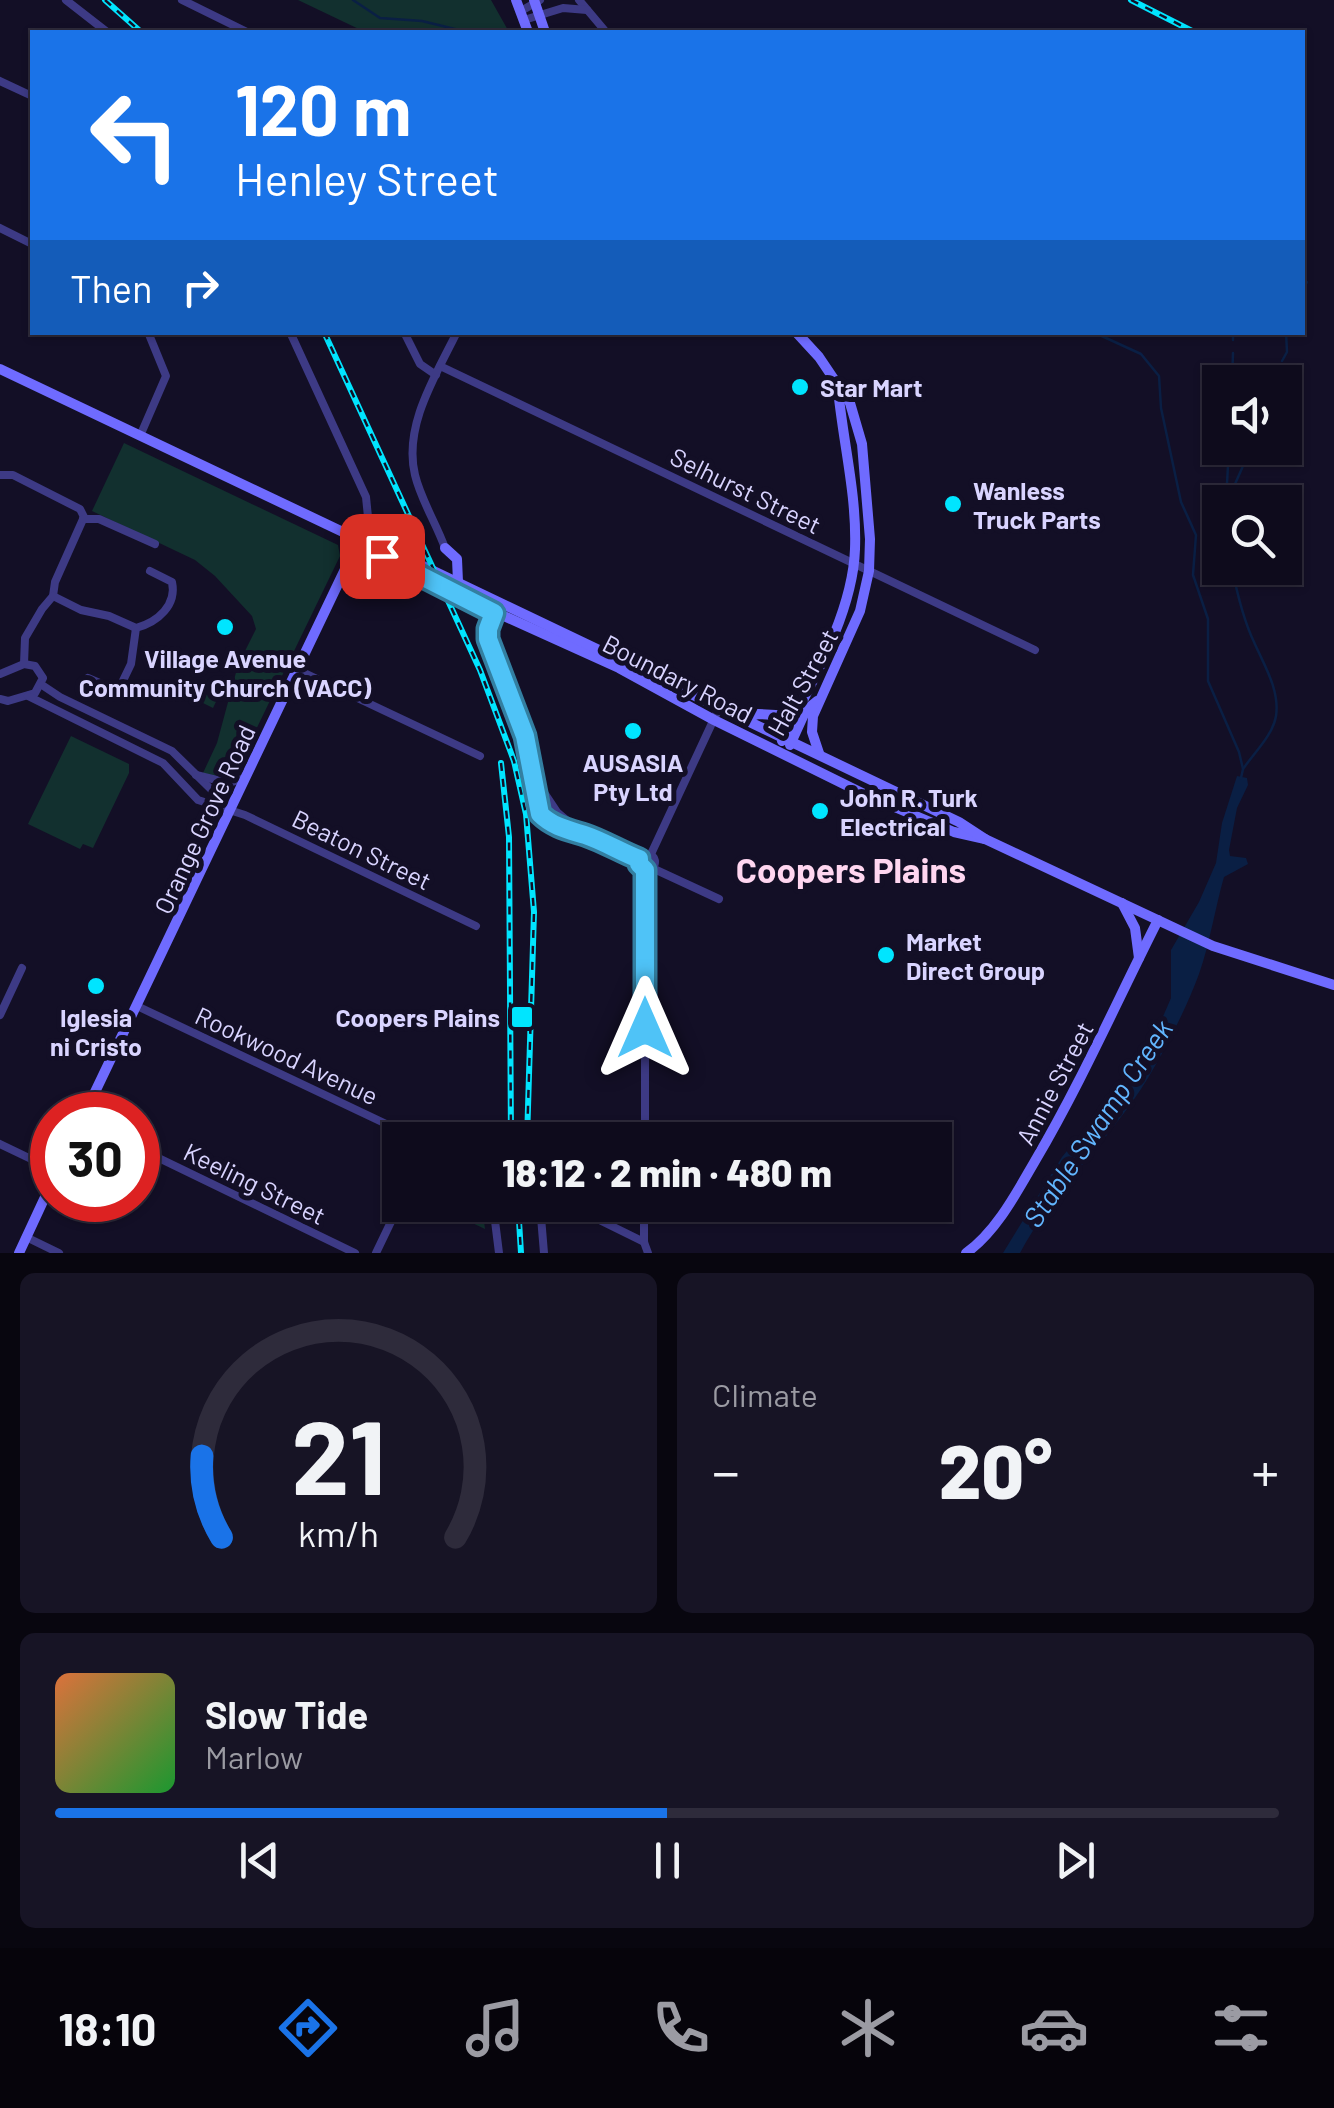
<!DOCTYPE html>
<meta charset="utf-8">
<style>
:root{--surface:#0e0b1c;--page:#171425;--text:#f1f3f6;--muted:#9b9ba3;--line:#2e2b3b;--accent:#1a73e8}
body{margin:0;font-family:Barlow,sans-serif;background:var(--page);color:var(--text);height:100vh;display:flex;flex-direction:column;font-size:38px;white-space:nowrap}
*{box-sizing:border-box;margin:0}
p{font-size:32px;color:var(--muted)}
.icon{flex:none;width:55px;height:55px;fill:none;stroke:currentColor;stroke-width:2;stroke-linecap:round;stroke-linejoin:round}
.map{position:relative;height:1253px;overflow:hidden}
.sheet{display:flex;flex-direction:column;gap:20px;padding:20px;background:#08060f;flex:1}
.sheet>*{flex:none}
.hud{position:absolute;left:30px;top:30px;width:1275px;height:305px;border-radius:0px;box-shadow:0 2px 8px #0004,0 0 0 2px var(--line);background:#1a73e8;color:#fff;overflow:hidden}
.fabs{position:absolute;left:1202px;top:365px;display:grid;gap:20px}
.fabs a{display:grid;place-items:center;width:100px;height:100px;border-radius:0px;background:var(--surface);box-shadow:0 2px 8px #0004,0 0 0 2px var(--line);font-size:50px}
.speed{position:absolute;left:30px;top:1092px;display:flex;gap:20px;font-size:50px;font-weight:700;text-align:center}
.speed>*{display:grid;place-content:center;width:130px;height:130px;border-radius:50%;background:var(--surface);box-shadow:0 2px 8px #0004,0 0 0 2px var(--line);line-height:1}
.speed .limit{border:15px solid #d22;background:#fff;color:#111}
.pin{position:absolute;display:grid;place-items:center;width:85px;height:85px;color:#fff;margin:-42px;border-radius:20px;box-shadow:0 5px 15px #0006}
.me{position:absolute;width:110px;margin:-55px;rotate:0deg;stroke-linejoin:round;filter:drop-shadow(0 0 8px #0008)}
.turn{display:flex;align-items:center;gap:35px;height:210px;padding:0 40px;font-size:45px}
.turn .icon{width:130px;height:130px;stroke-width:2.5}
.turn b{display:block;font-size:70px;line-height:85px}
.then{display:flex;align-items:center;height:95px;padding:0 40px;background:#0003;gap:20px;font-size:38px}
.big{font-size:75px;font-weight:800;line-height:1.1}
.sheet .card{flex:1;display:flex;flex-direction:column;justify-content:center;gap:15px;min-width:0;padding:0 35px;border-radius:15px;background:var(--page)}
.sheet .dial{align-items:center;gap:0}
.dial svg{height:260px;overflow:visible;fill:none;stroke:var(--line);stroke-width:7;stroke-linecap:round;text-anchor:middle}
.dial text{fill:var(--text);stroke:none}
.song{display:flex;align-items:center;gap:30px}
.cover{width:120px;height:120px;border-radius:15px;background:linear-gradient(135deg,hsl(20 70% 55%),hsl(130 70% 35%))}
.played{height:10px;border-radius:5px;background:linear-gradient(90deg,var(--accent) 50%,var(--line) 50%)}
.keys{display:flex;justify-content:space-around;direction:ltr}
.heat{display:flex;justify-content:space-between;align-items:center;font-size:55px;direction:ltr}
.sheet .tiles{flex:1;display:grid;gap:20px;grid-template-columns:1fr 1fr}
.card:last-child{grid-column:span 2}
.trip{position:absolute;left:382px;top:1122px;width:570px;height:100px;border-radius:0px;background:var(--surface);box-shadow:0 2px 8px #0004,0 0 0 2px var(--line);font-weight:800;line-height:100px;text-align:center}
.dock{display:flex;height:160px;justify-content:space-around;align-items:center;background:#06040b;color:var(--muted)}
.dock .icon{width:70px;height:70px}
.dock .active{color:var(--accent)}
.dock b{font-size:45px;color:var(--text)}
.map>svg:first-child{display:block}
</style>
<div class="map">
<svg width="1334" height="1253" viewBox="0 0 1334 1253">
<rect width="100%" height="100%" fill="#130f26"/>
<!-- green -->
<g fill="#12302f">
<polygon points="298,0 491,0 509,32 365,32"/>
<polygon points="124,443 338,545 340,556 235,773 220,778 203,773 217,743 238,665 256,629 252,616 215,576 195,560 92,511"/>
<polygon points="205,679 223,687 213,708 195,699"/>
<polygon points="71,736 129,764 129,773 93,848 83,844 80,849 28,824"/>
<polygon points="434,1205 482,1205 485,1229"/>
</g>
<!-- water -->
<path fill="#0a1f44" d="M1237 776 1247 778 1248 785 1237 808 1229 850 1230 856 1246 858 1248 864 1224 877C1215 908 1210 943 1199 974 1186 1009 1167 1046 1148 1078 1110 1140 1054 1189 1020 1253H1003L1062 1157 1135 1069 1152 1042 1171 998V950L1199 902 1216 863 1222 823Z"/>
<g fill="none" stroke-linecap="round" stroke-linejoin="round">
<!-- stream -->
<g stroke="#0a1f44" stroke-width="2.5">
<polyline points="353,0 380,18 422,21 467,32"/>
<polyline points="1302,290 1307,282"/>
<polyline points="1093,332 1141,354 1159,376 1161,408 1181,502 1196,535 1193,575 1208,619 1208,681 1239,752 1243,769 1241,778"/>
<polyline points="1233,332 1233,340"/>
<polyline points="1282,361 1287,352 1286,332"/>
<polyline points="1232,382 1233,353"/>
<polyline points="1274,382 1278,373"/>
<polyline points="1226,501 1229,448"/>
<polyline points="1227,502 1251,448"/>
<path d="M1232 568C1237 593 1243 619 1254 642 1264 665 1280 690 1276 716 1273 735 1254 753 1243 769"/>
</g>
<!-- street -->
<g stroke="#3d3a85" stroke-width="8">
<polyline points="66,0 107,32"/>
<polyline points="182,0 247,32"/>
<polyline points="579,0 606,32"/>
<polyline points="521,11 540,0"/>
<polyline points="524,20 563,8 587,10"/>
<polyline points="0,81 32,96"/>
<polyline points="0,228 32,244"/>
<polyline points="290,332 366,497 368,517 359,540"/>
<polyline points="404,332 420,364 436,375"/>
<polyline points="440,366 1035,650"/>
<polyline points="140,436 166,376 148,332"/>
<polyline points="0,475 13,475 80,509 84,517 55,582 53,596 42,609 25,638 24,664"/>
<polyline points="83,519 99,519 155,544"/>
<path d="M445 548C436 523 421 500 415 475 403 426 436 375 457 332"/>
<path d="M53 596 81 610 109 616 136 628C158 622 177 605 172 582L150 571"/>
<polyline points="494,613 487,629 488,639 525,736 540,814 549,822 573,833 639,859"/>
<polyline points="296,669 480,756"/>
<polyline points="0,674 24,664 35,666 43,678 35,693 8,701 0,699"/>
<polyline points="88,678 132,697"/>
<polyline points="42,685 60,697 172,751 230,808"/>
<polyline points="118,691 131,664 136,628"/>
<polyline points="28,696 163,763 198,800 245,815 476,926"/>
<polyline points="196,775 229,783 245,778"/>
<polyline points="537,782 557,812 583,834"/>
<circle cx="647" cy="862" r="8"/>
<polyline points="651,854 720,706"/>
<polyline points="652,868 719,899"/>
<polyline points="137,1006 420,1140"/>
<polyline points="0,1015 22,968"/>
<polyline points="645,1140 645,870"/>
<polyline points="0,1144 52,1169"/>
<polyline points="138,1148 355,1253"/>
<polyline points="493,1205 499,1253"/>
<polyline points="540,1205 544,1253"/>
<polyline points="569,1205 644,1242"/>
<polyline points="644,1205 644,1242 648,1253"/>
<polyline points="26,1237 59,1253"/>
<polyline points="376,1253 400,1203"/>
</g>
<!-- secondary -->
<g stroke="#6f6bff" stroke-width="10">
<polyline points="516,0 528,32"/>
<polyline points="534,0 545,32"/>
<polyline points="796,332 819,357 850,403 862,444 870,539 869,571 860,611 813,716 812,732 819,753"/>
<polyline points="0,369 345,533 371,551 442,588 619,668 714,720 866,795 954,832 985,839"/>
<polyline points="360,540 375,543 959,822 985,839 1213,946 1334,985"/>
<polyline points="445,548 457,559 458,582"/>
<polyline points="746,718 758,714 794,716"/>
<path d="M782 741C811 684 853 613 855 549 857 495 843 442 838 389"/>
<polyline points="790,745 806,710 817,701"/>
<polyline points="1122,903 1135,928 1139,958"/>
<polyline points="84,1115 359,540"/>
<polyline points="19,1253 52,1182"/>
<path d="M966 1253C996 1232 1017 1192 1035 1161 1081 1083 1117 1001 1158 920"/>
</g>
<!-- rail casing -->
<g stroke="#00e5ff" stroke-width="6">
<g id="rail">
<polyline points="105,0 141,32"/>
<polyline points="1131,0 1194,32"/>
<polyline points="324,332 480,670 514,761 526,814 534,912 527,1140"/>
<polyline points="501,763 509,837 511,1140"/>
<polyline points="518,1205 521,1253"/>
</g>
</g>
<!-- rail -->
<use href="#rail" stroke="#130f26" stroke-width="2.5" stroke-dasharray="8" stroke-linecap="butt"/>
</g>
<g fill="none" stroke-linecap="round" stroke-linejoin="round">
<!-- route casing -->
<g stroke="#337fa1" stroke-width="25">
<path id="route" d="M382 556 494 613 488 629V639L525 736 540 814C553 827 569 830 585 835 603 841 621 852 639 859V864L645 870V1028"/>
</g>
<!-- route -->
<use href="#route" stroke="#4fc3f7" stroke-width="18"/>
</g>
<!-- markers -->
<g fill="#00e5ff" stroke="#130f26" stroke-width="4">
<circle cx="800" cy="387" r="10"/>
<circle cx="953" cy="504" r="10"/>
<circle cx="225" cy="627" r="10"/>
<circle cx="633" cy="731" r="10"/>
<circle cx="820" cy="811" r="10"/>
<circle cx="886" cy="955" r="10"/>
<circle cx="96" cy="986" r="10"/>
<rect x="510" y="1005" width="24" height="24" rx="5"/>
</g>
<g text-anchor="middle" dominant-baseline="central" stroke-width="10" stroke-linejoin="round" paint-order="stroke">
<!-- poi labels -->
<g font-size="25" font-weight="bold" fill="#d9d4ff" stroke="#130f26" text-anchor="start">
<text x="820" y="387">Star Mart</text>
<text x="973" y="490">Wanless<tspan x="973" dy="29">Truck Parts</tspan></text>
<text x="225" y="658" text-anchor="middle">Village Avenue<tspan x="225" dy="29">Community Church (VACC)</tspan></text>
<text x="633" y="762" text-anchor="middle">AUSASIA<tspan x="633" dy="29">Pty Ltd</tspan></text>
<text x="840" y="797">John R. Turk<tspan x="840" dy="29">Electrical</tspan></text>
<text x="906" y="941">Market<tspan x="906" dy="29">Direct Group</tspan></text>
<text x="96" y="1017" text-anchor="middle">Iglesia<tspan x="96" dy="29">ni Cristo</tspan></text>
<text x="500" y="1017" text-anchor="end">Coopers Plains</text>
</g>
<!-- street labels -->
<g font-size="25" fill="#d9d4ff" stroke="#130f26">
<text transform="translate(746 490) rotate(26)">Selhurst Street</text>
<text transform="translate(678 678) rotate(27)">Boundary Road</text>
<text transform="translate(802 682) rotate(-61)">Halt Street</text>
<text transform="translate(204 819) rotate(-65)">Orange Grove Road</text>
<text transform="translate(362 849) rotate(26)">Beaton Street</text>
<text transform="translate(287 1055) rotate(25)">Rookwood Avenue</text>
<text transform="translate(1054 1083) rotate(-62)">Annie Street</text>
<text transform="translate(255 1183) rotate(26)">Keeling Street</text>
</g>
<!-- water labels -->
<g font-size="28" font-style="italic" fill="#62b6ff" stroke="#130f26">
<text transform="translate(1097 1123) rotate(-56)">Stable Swamp Creek</text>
</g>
<!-- district labels -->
<g font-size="35" font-weight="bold" fill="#ffd6f0" stroke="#130f26">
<text x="851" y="869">Coopers Plains</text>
</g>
</g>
</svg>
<div class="fabs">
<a><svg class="icon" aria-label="sound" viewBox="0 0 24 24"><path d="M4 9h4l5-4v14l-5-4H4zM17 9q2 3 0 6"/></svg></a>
<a><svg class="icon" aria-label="search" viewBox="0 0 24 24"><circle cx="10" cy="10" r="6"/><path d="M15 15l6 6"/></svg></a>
</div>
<div class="speed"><div class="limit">30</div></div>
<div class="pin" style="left:382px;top:556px;background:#d93025"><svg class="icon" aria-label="arrive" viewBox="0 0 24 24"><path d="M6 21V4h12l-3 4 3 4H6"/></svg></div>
<svg class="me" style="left:645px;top:1028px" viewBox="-20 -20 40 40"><path d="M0-17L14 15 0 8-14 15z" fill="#4fc3f7" stroke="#fff" stroke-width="4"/></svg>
<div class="trip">18:12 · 2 min · 480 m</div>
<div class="hud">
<div class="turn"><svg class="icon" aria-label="left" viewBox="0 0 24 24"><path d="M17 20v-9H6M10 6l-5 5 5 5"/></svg><div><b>120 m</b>Henley Street</div></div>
<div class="then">Then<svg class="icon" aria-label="right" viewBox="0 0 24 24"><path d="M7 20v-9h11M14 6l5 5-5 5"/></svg></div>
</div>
</div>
<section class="sheet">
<div class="tiles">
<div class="card dial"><svg viewBox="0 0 100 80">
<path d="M14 69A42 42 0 1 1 86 69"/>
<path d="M14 69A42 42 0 0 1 8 44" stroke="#1a73e8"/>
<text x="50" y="56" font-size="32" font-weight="700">21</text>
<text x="50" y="72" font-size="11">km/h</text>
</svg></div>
<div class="card"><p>Climate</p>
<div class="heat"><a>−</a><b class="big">20°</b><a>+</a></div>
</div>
<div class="card">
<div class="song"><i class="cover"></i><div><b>Slow Tide</b><p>Marlow</p></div></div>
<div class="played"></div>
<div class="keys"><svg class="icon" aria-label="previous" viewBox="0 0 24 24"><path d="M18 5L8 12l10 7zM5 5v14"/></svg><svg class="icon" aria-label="pause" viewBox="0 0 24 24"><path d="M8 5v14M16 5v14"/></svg><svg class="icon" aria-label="next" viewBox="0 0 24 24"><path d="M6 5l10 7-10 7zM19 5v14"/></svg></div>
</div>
</div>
</section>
<nav class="dock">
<b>18:10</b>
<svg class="icon active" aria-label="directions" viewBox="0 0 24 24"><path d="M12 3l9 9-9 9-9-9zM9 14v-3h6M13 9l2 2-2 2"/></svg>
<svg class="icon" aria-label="music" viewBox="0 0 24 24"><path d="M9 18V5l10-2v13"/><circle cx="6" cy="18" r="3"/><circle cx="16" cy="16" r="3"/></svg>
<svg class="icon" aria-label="phone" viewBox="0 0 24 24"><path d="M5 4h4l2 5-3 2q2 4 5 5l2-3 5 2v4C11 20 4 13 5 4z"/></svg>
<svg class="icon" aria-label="climate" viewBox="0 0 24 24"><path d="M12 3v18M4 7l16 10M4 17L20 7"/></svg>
<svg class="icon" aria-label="car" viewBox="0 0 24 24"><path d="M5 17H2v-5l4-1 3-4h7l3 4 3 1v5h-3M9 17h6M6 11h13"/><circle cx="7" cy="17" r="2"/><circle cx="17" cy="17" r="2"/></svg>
<svg class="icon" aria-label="filters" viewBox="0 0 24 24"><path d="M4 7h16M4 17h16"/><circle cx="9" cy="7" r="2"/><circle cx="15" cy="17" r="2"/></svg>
</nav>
